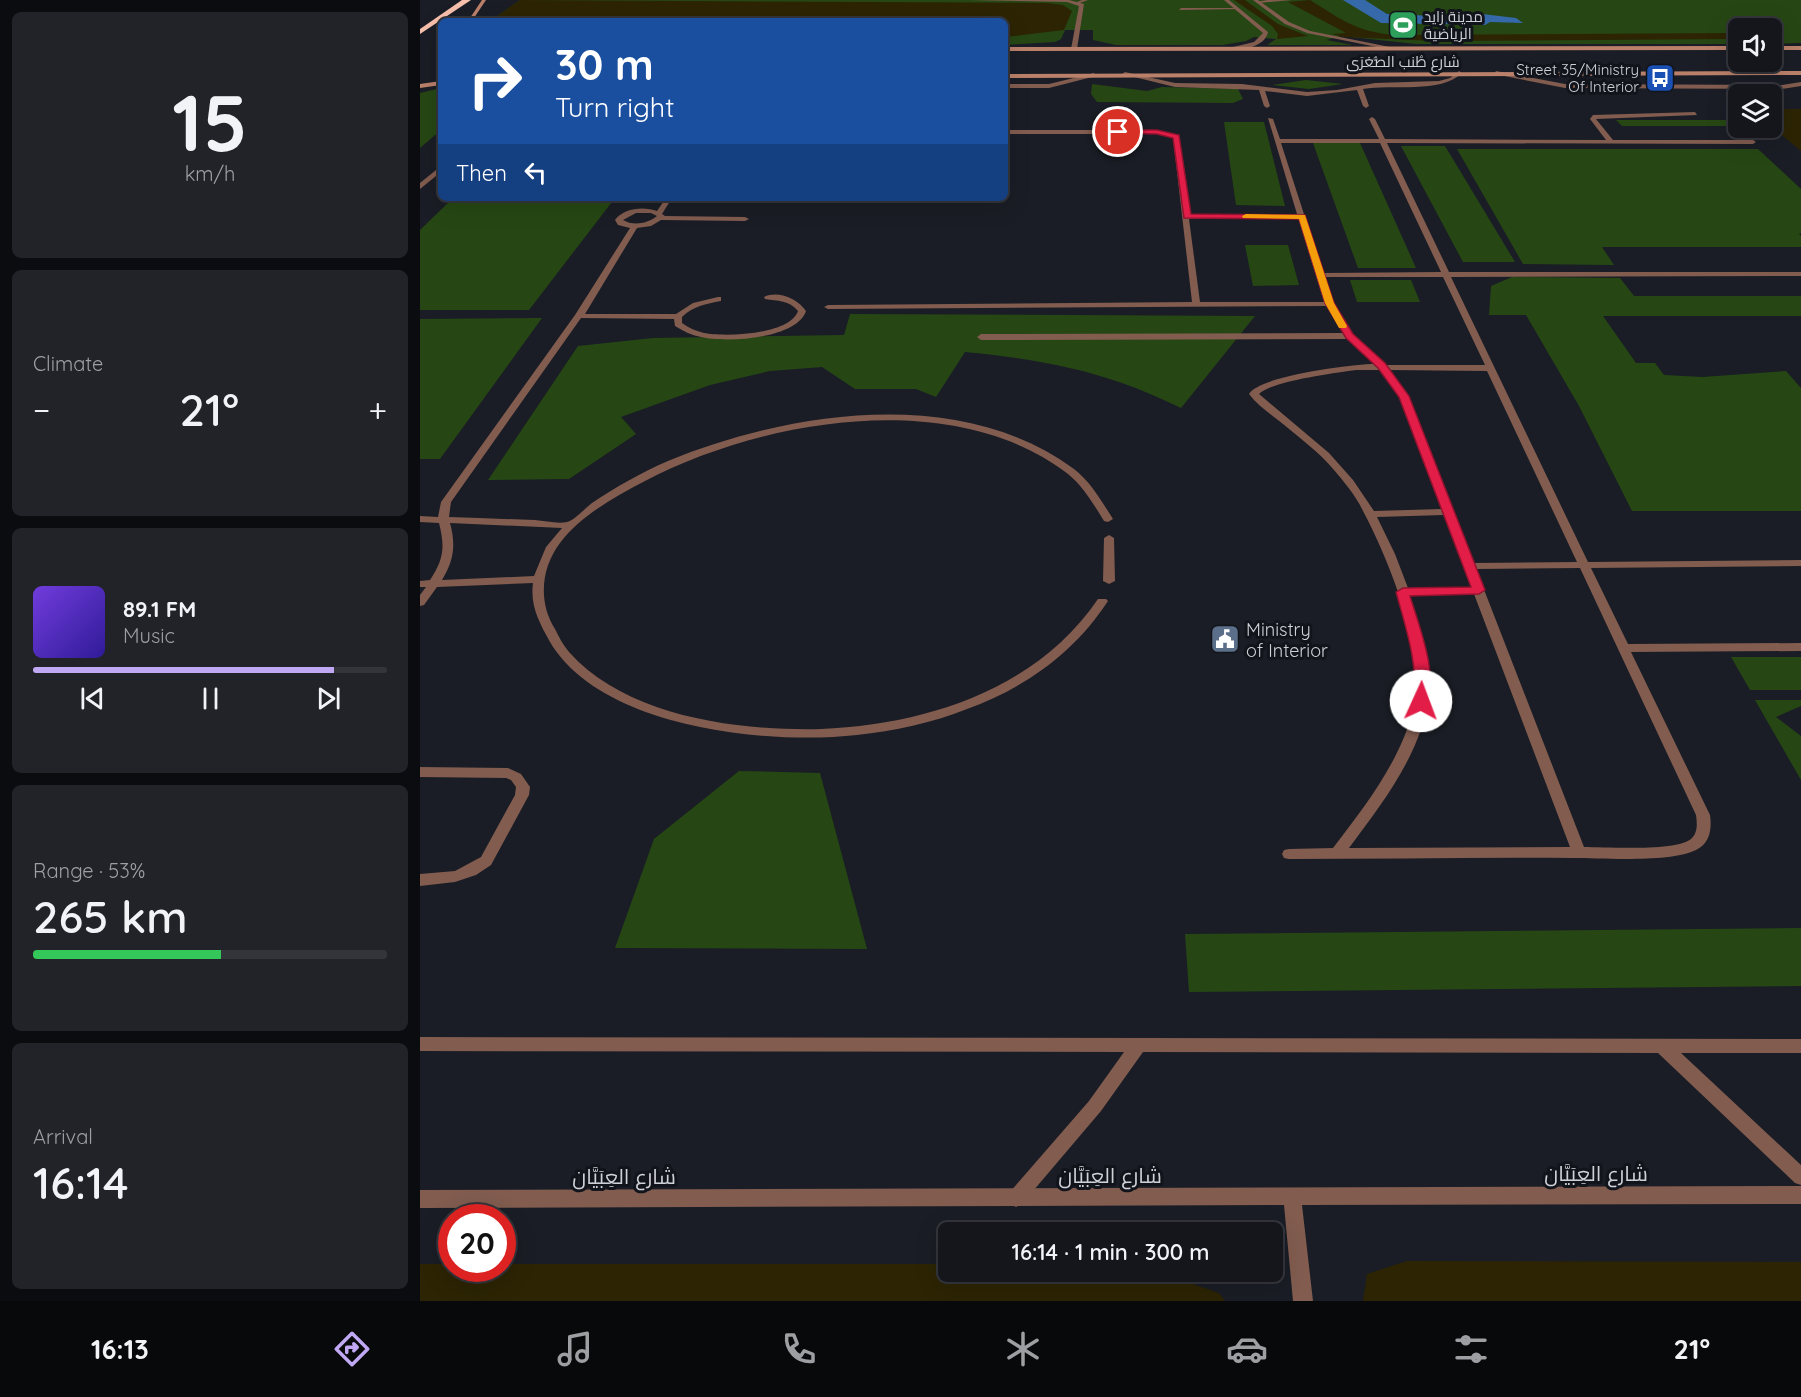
<!DOCTYPE html>
<meta charset="utf-8">
<style>
:root{--surface:#14161c;--page:#212329;--text:#f1f3f6;--muted:#9d9fa3;--line:#33353b;--accent:#c0a8f4}
body{margin:0;font-family:Quicksand,Cairo,sans-serif;background:var(--page);color:var(--text);height:100vh;display:flex;flex-direction:column;font-size:22px;white-space:nowrap}
*{box-sizing:border-box;margin:0}
p{font-size:20px;color:var(--muted)}
.icon{flex:none;width:33px;height:33px;fill:none;stroke:currentColor;stroke-width:2;stroke-linecap:round;stroke-linejoin:round}
.map{position:relative;flex:1;overflow:hidden}
.drawer{display:flex;flex-direction:column;gap:12px;padding:12px;background:#0b0c0f;width:420px}
.drawer>*{flex:none}
.top-card{position:absolute;left:18px;top:18px;width:570px;height:183px;border-radius:9px;box-shadow:0 6px 24px #0002,0 0 0 2px var(--line);background:#1a4fa0;color:#fff;overflow:hidden}
.tools{position:absolute;left:1308px;top:18px;display:grid;gap:12px}
.tools a{display:grid;place-items:center;width:54px;height:54px;border-radius:9px;background:var(--surface);box-shadow:0 6px 24px #0002,0 0 0 2px var(--line);font-size:30px}
.speed{position:absolute;left:18px;top:1204px;display:flex;gap:12px;font-size:30px;font-weight:700;text-align:center}
.speed>*{display:grid;place-content:center;width:78px;height:78px;border-radius:50%;background:var(--surface);box-shadow:0 6px 24px #0002,0 0 0 2px var(--line);line-height:1}
.speed .limit{border:9px solid #d22;background:#fff;color:#111}
.pin{position:absolute;display:grid;place-items:center;width:51px;height:51px;color:#fff;margin:-26px;border:3px solid #fff;border-radius:50%;box-shadow:0 2px 6px #0007}
.me{position:absolute;width:66px;margin:-33px;rotate:2deg;stroke-linejoin:round;filter:drop-shadow(0 0 4px #0008)}
.turn{display:flex;align-items:center;gap:21px;height:126px;padding:0 18px;font-size:27px}
.turn .icon{width:78px;height:78px;stroke-width:2.5}
.turn b{display:block;font-size:42px;line-height:51px}
.then{display:flex;align-items:center;height:57px;padding:0 18px;background:#0003;gap:12px;font-size:22px}
.big{font-size:45px;font-weight:600;line-height:1.1}
.drawer .widget{flex:1;display:flex;flex-direction:column;justify-content:center;gap:9px;min-width:0;padding:0 21px;border-radius:9px;background:var(--page)}
.drawer .dial{align-items:center;gap:0}
.dial b{font-size:78px;line-height:1}
.song{display:flex;align-items:center;gap:18px}
.cover{width:72px;height:72px;border-radius:9px;background:linear-gradient(135deg,hsl(260 70% 55%),hsl(250 70% 35%))}
.played{height:6px;border-radius:3px;background:linear-gradient(90deg,var(--accent) 85%,var(--line) 85%)}
.keys{display:flex;justify-content:space-around;direction:ltr}
.heat{display:flex;justify-content:space-between;align-items:center;font-size:33px;direction:ltr}
.charge{height:9px;border-radius:4px;background:linear-gradient(90deg,#34c759 53%,var(--line) 0)}
.trip{position:absolute;left:518px;top:1222px;width:345px;height:60px;border-radius:9px;background:var(--surface);box-shadow:0 6px 24px #0002,0 0 0 2px var(--line);font-weight:600;line-height:60px;text-align:center}
.menu{display:flex;height:96px;justify-content:space-around;align-items:center;background:#08090b;color:var(--muted)}
.menu .icon{width:42px;height:42px}
.menu .selected{color:var(--accent)}
.menu b{font-size:27px;color:var(--text)}
main{display:flex;flex:1;min-height:0}
.map>svg:first-child{display:block}
</style>
<main>
<section class="drawer">
<div class="widget dial"><b>15</b><p>km/h</p></div>
<div class="widget"><p>Climate</p>
<div class="heat"><a>−</a><b class="big">21°</b><a>+</a></div>
</div>
<div class="widget">
<div class="song"><i class="cover"></i><div><b>89.1 FM</b><p>Music</p></div></div>
<div class="played"></div>
<div class="keys"><svg class="icon" aria-label="previous" viewBox="0 0 24 24"><path d="M18 5L8 12l10 7zM5 5v14"/></svg><svg class="icon" aria-label="pause" viewBox="0 0 24 24"><path d="M8 5v14M16 5v14"/></svg><svg class="icon" aria-label="next" viewBox="0 0 24 24"><path d="M6 5l10 7-10 7zM19 5v14"/></svg></div>
</div>
<div class="widget"><p>Range · 53%</p><b class="big">265 km</b><div class="charge"></div></div>
<div class="widget"><p>Arrival</p><b class="big">16:14</b></div>
</section>
<div class="map">
<svg width="1381" height="1301" viewBox="0 0 1381 1301">
<rect width="100%" height="100%" fill="#1a1d25"/>
<!-- green -->
<g fill="#264714">
<polygon points="100,0 1381,0 1381,43 1352,44 1352,28 1318,28 1318,44 996,44 921,36 906,40 933,45 847,45 856,39 834,37 826,41 803,45 696,45 673,40 673,30 645,30 641,39 635,42 585,45 585,21 60,21 76,17"/>
<polygon points="886,80 923,84 889,89 852,85"/>
<polygon points="672,84 727,91 742,87 818,89 823,99 813,103 677,102 671,94"/>
<polygon points="21,88 21,130 0,148 0,93"/>
<polygon points="1196,120 1318,120 1318,126 1202,126"/>
<polygon points="804,122 844,122 865,206 816,205"/>
<polygon points="893,143 940,143 996,268 938,268"/>
<polygon points="981,146 1025,146 1095,262 1043,262"/>
<polygon points="1037,149 1338,149 1381,189 1381,233 1379,234 1381,236 1381,247 1182,247 1194,265 1103,264"/>
<polygon points="33,198 195,198 109,310 0,310 0,230"/>
<polygon points="825,245 868,245 879,285 833,286"/>
<polygon points="1092,277 1200,278 1214,296 1381,296 1381,316 1183,316 1216,363 1235,363 1244,375 1282,377 1366,371 1381,388 1381,511 1212,511 1159,406 1106,315 1069,315 1071,286"/>
<polygon points="930,280 991,280 1000,302 937,302"/>
<path d="M430 314 835 316 761 408C742 399 722 390 702 383 651 365 598 357 545 352L516 397 496 389H435L402 367 350 371 290 385 201 417 216 434 149 479 68 480 158 346 233 338 424 335Z"/>
<polygon points="122,318 20,459 0,459 0,319"/>
<polygon points="1311,657 1381,657 1381,690 1330,690"/>
<polygon points="1335,700 1381,700 1381,706 1356,717 1381,736 1381,780"/>
<polygon points="319,771 400,773 447,949 195,948 234,839"/>
<polygon points="1381,928 1381,986 769,992 765,934"/>
</g>
<!-- sand -->
<g fill="#2c2403">
<polygon points="100,0 627,3 643,5 652,11 644,30 585,37 585,21 85,21 76,17"/>
<polygon points="814,0 825,0 858,24 888,36 857,39 858,34 852,26"/>
<path d="M890 0C922 20 935 31 974 35L1318 33V39L1015 41 924 37 912 34 926 33 868 2Z"/>
<polygon points="1352,109 1381,109 1381,151 1352,127"/>
<polygon points="987,1261 1381,1262 1381,1301 943,1301 947,1274"/>
<polygon points="0,1264 31,1264 32,1269 82,1269 83,1264 528,1264 528,1272 737,1272 799,1293 805,1301 0,1301"/>
</g>
<!-- water -->
<polygon fill="#3569a9" points="923,0 945,0 967,14 1040,17 1054,13 1096,18 1103,23 1070,22 1065,25 961,23"/>
<g fill="none" stroke-linecap="round" stroke-linejoin="round">
<!-- lane -->
<g fill="#815c4f" fill-rule="evenodd">
<polygon points="662,0 668,0 657,4 657,2"/>
<polygon points="847,0 872,0 838,3 836,2"/>
<polygon points="761,8 817,8 819,9 759,10"/>
<path d="M1039 71 1042 73C1021 94 971 84 943 89L949 106 946 108 943 106 937 90 887 96 845 91 850 106 847 108 844 106 839 90 755 87 702 74 705 72 755 83 822 84 887 92 917 90 955 83 1019 81 1030 78Z"/>
<polygon points="1076,71 1145,84 1362,85 1381,82 1381,86 1362,89 1145,88 1074,74"/>
<polygon points="674,73 676,76 629,88 585,88 585,84 629,84"/>
<path d="M1275 112 1277 115 1176 119 1193 140H1333L1336 142 1333 144 967 143 1029 272H1381V276L1031 277 1168 562 1381 560V566L1171 568 1208 644 1381 643V651L1211 652 1290 815C1292 829 1290 843 1276 850 1250 863 1183 858 1153 858 1058 857 964 859 869 859L864 858 862 854 864 850 869 849 913 848C946 805 981 760 994 707 1007 653 968 558 943 511 936 496 925 483 914 470 899 452 881 439 863 424 852 415 838 406 829 394 839 376 932 364 954 364L927 339 561 340 557 337 561 334 923 333 906 306 408 309 404 307 408 305 772 302 753 137 737 134H585V130H737L758 135 769 215 877 214 848 118 853 119 860 139H959L949 119 952 117 955 119 965 139 1186 140 1170 119 1173 115ZM861 143H960L1021 272 903 273ZM878 218 904 302H780L769 219ZM904 277H1023L1065 365H964L932 334 913 304ZM936 370H959L980 396 1022 509 954 511 933 480 909 453 839 394C852 381 915 373 936 370ZM969 370 1067 371 1157 562 1053 563 989 396ZM1024 515 1051 587 988 588 975 554 957 517ZM1160 568 1276 815C1277 823 1278 832 1272 838 1259 852 1185 847 1164 847L1056 569ZM1054 594 1150 847 929 848C963 802 1008 746 1009 685 1009 655 999 623 990 595Z"/>
<path d="M246 198H252L242 214 245 216 325 217 329 219 325 221 241 220 231 226 217 228 165 314H256L273 303 298 297H301V301C286 304 273 306 262 317V323C269 328 276 331 284 333 305 337 370 335 378 311 369 300 358 301 345 299L344 297C358 290 378 299 386 311 377 339 306 343 281 337 271 335 263 331 255 326L254 319 161 318 31 502 29 517C57 518 86 519 115 520 125 521 138 524 147 522 155 520 165 508 172 503 196 487 222 472 248 461 370 411 541 385 654 469 671 482 682 502 693 519L688 522 684 521C674 505 664 487 648 474 534 386 344 419 225 481 195 497 161 515 140 543 121 568 118 602 135 629 139 637 143 645 149 652 207 717 318 731 401 729 506 725 617 689 678 599H686L688 601C654 653 605 688 547 709 512 723 474 731 437 735 346 745 181 728 130 642 119 622 110 606 113 583L17 587 4 605 0 606V595L6 587H0V581L10 580C24 559 25 547 19 523L0 522V516L18 517 21 502 155 315 210 228 198 225 195 220C203 208 224 206 237 211ZM216 213H231L237 216C227 224 213 226 203 220ZM30 523 142 528 126 547 114 576 22 580C34 560 36 545 30 523Z"/>
<polygon points="689,535 694,538 695,581 689,584 683,581 684,538"/>
<polygon points="0,767 88,768 101,774 110,787 109,795 71,865 56,875 35,882 0,886 0,874 35,871 61,857 95,795 96,787 91,780 86,778 0,777"/>
<polygon points="0,1037 1381,1039 1381,1053 1261,1053 1381,1165 1381,1185 1375,1183 1238,1053 723,1052 681,1111 602,1204 596,1207 590,1204 587,1198 590,1192 669,1101 704,1052 0,1051"/>
</g>
<!-- street -->
<g fill="#815c4f" fill-rule="evenodd">
<polygon points="550,0 649,0 664,4 657,49 654,51 651,49 659,6 647,2"/>
<path d="M804 0H809L848 32C845 47 823 50 809 50V48L834 42 843 33Z"/>
<polygon points="833,0 838,0 869,22 890,31 975,48 972,50 887,33 865,24"/>
<polygon points="21,166 21,172 0,189 0,183"/>
<polygon points="1381,1186 1381,1204 882,1205 893,1301 873,1301 864,1205 0,1208 0,1190"/>
</g>
<!-- secondary -->
<g fill="#ba806a" fill-rule="evenodd">
<polygon points="62,0 66,0 52,21 48,21"/>
<polygon points="1318,46 1318,50 585,51 585,47"/>
<rect x="1352" y="46" width="29" height="4"/>
<polygon points="1381,71 1381,75 585,78 585,74"/>
<polygon points="21,81 21,85 0,88 0,84"/>
</g>
<!-- highway -->
<polygon fill="#f7c0ac" fill-rule="evenodd" points="42,0 51,0 0,34 0,29"/>
</g>
<!-- route -->
<path fill="#e11d48" stroke="#92132f" stroke-width="1.5" d="M698 130H737L759 135 771 214 885 215 914 303 933 334 965 363 989 396 1065 590 1059 594 990 596C998 623 1020 678 1006 705L1001 706 994 701C998 663 986 629 976 592L983 588 1051 587 979 397 958 368 926 338 905 303 879 219 764 218 753 138 737 134 695 133Z"/>
<!-- slow -->
<polygon fill="#f59e0b" points="826,214 885,215 914,303 927,326 926,328 919,328 905,303 879,219 823,218 822,216"/>
<!-- icons -->
<defs>
<g id="stadium-square" transform="scale(1.5)"><rect x="-9" y="-9" width="18" height="18" rx="4" fill="#2e9e5b" stroke="#11141b"/><path d="M0-5a6.5 5 0 1 0 0 10a6.5 5 0 1 0 0-10ZM-3.5-1.8h7v3.6h-7Z" fill="#fff"/></g>
<g id="bus-square" transform="scale(1.5)"><rect x="-9" y="-9" width="18" height="18" rx="4" fill="#1a4fb4" stroke="#11141b"/><path d="M-5-6H5V4H4V6H2V4H-2V6H-4V4H-5ZM-3.5-4V0h7V-4ZM-3.5 1.2v1.5H-2V1.2ZM2 1.2v1.5H3.5V1.2Z" fill="#fff"/></g>
<g id="civic-square" transform="scale(1.5)"><rect x="-9" y="-9" width="18" height="18" rx="4" fill="#5c6f8a" stroke="#11141b"/><path d="M-.6-6.5H3V-4.5H.6V-3L4-1V1h2V6H-6V1h2V-1L-.6-3ZM-1.2 2.5V6h2.4V2.5Z" fill="#fff"/></g>
</defs>
<g fill-rule="evenodd">
<use href="#stadium-square" x="983" y="25"/>
<use href="#bus-square" x="1240" y="78"/>
<use href="#civic-square" x="805" y="639"/>
</g>
<g text-anchor="middle" dominant-baseline="central" stroke-width="6" stroke-linejoin="round" paint-order="stroke">
<!-- far-poi labels -->
<g font-size="15" fill="#cfd1d7" stroke="#11141b" text-anchor="start">
<text x="1004" y="16">مدينة زايد<tspan x="1004" dy="17">الرياضية</tspan></text>
<text x="1219" y="69" text-anchor="end">Street 35/Ministry<tspan x="1219" dy="17">Of Interior</tspan></text>
</g>
<!-- far-street labels -->
<g font-size="15" fill="#cfd1d7" stroke="#11141b">
<text x="983" y="61">شارع طُنب الصُّغرَى</text>
</g>
<!-- poi labels -->
<g font-size="18" fill="#cfd1d7" stroke="#11141b" text-anchor="start">
<text x="826" y="629">Ministry<tspan x="826" dy="21">of Interior</tspan></text>
</g>
<!-- near-street labels -->
<g font-size="21" fill="#cfd1d7" stroke="#11141b">
<text x="1176" y="1173">شارع العِبَيَّان</text>
<text x="690" y="1175">شارع العِبَيَّان</text>
<text x="204" y="1176">شارع العِبَيَّان</text>
</g>
</g>
</svg>
<div class="tools">
<a><svg class="icon" aria-label="sound" viewBox="0 0 24 24"><path d="M4 9h4l5-4v14l-5-4H4zM17 9q2 3 0 6"/></svg></a>
<a><svg class="icon" aria-label="layers" viewBox="0 0 24 24"><path d="M12 4l9 5-9 5-9-5zM3 14l9 5 9-5"/></svg></a>
</div>
<div class="speed"><div class="limit">20</div></div>
<div class="pin" style="left:698px;top:132px;background:#d93025"><svg class="icon" aria-label="arrive" viewBox="0 0 24 24"><path d="M6 21V4h12l-3 4 3 4H6"/></svg></div>
<svg class="me" style="left:1001px;top:701px" viewBox="-20 -20 40 40"><circle r="19" fill="#fff"/><path d="M0-13L10 11 0 6-10 11z" fill="#e11d48"/></svg>
<div class="trip">16:14 · 1 min · 300 m</div>
<div class="top-card">
<div class="turn"><svg class="icon" aria-label="right" viewBox="0 0 24 24"><path d="M7 20v-9h11M14 6l5 5-5 5"/></svg><div><b>30 m</b>Turn right</div></div>
<div class="then">Then<svg class="icon" aria-label="left" viewBox="0 0 24 24"><path d="M17 20v-9H6M10 6l-5 5 5 5"/></svg></div>
</div>
</div>
</main>
<nav class="menu">
<b>16:13</b>
<svg class="icon selected" aria-label="directions" viewBox="0 0 24 24"><path d="M12 3l9 9-9 9-9-9zM9 14v-3h6M13 9l2 2-2 2"/></svg>
<svg class="icon" aria-label="music" viewBox="0 0 24 24"><path d="M9 18V5l10-2v13"/><circle cx="6" cy="18" r="3"/><circle cx="16" cy="16" r="3"/></svg>
<svg class="icon" aria-label="phone" viewBox="0 0 24 24"><path d="M5 4h4l2 5-3 2q2 4 5 5l2-3 5 2v4C11 20 4 13 5 4z"/></svg>
<svg class="icon" aria-label="climate" viewBox="0 0 24 24"><path d="M12 3v18M4 7l16 10M4 17L20 7"/></svg>
<svg class="icon" aria-label="car" viewBox="0 0 24 24"><path d="M5 17H2v-5l4-1 3-4h7l3 4 3 1v5h-3M9 17h6M6 11h13"/><circle cx="7" cy="17" r="2"/><circle cx="17" cy="17" r="2"/></svg>
<svg class="icon" aria-label="filters" viewBox="0 0 24 24"><path d="M4 7h16M4 17h16"/><circle cx="9" cy="7" r="2"/><circle cx="15" cy="17" r="2"/></svg>
<b>21°</b>
</nav>
